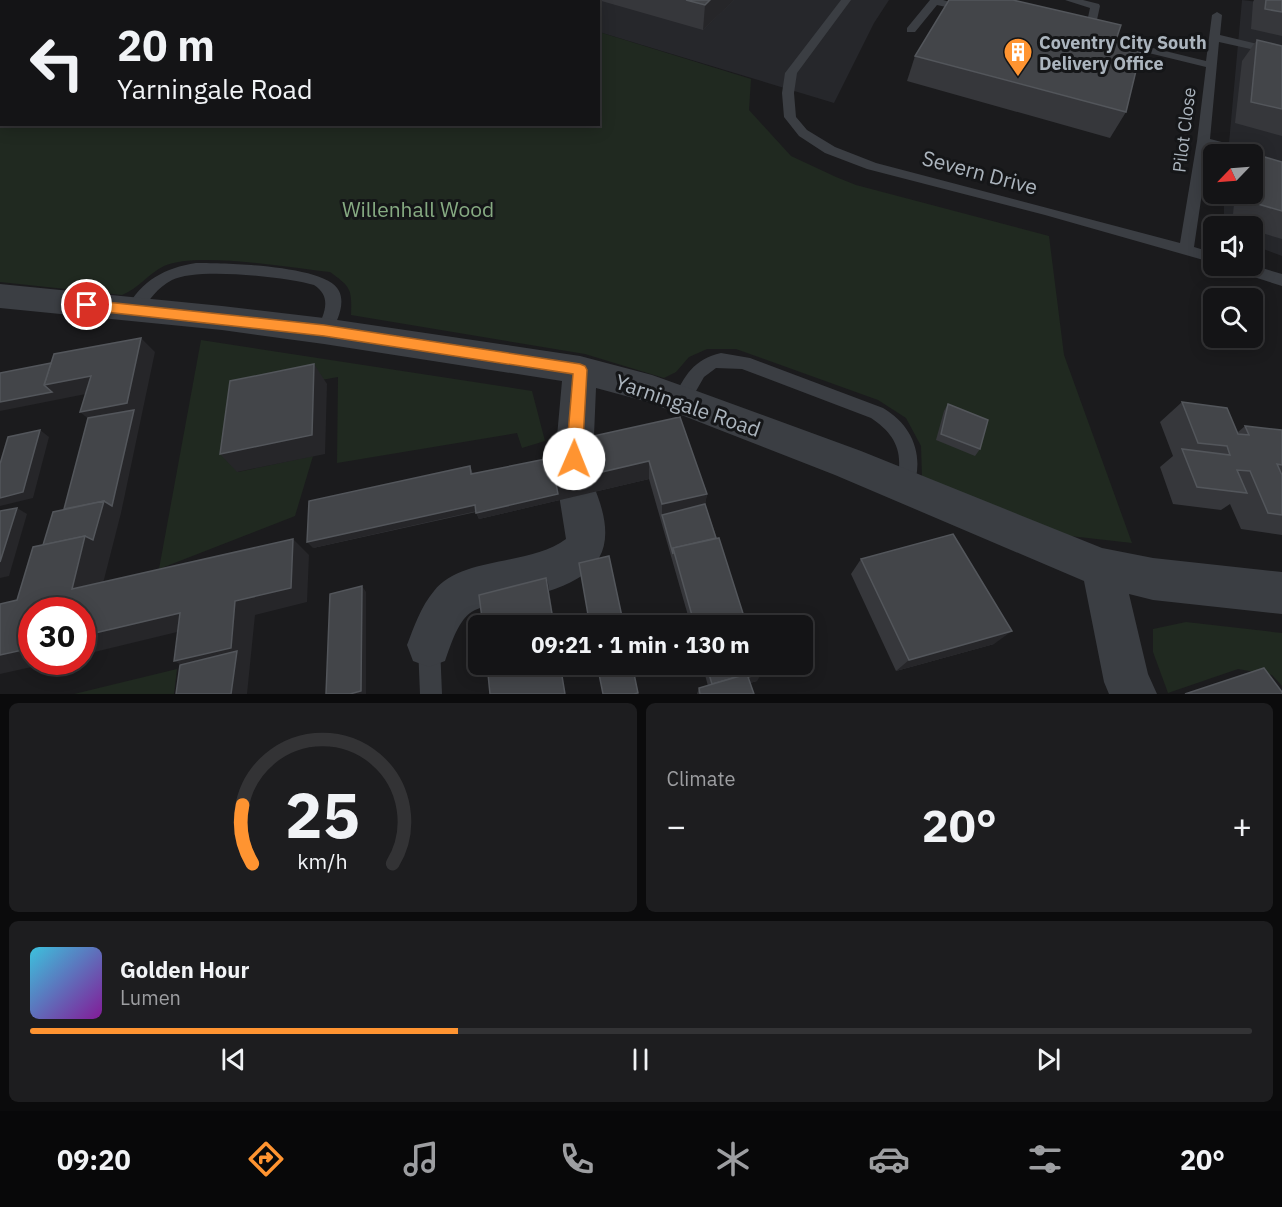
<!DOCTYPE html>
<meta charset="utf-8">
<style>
:root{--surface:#141416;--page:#1d1d1f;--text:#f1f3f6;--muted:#9d9ea1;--line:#333335;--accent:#ff9431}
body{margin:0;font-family:"IBM Plex Sans",sans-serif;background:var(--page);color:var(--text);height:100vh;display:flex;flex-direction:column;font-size:22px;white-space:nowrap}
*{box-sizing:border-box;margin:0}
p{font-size:20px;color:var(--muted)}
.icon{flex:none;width:33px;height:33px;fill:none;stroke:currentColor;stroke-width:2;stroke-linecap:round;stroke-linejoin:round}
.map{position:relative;height:694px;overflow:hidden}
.details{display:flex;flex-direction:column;gap:9px;padding:9px;background:#0b0b0c;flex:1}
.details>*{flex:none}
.banner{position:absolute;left:0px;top:0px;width:600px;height:126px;box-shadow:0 3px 15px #0003,0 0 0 2px var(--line);background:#141416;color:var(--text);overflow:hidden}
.needle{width:39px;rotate:245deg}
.buttons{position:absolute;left:1203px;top:144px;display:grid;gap:12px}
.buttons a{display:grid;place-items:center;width:60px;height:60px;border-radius:9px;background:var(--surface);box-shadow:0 3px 15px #0003,0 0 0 2px var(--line);font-size:30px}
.speed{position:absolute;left:18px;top:597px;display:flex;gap:12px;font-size:30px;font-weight:700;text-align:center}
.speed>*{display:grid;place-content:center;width:78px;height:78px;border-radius:50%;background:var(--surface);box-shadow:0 3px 15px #0003,0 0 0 2px var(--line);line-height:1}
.speed .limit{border:9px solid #d22;background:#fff;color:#111}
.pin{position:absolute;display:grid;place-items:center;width:51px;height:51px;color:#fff;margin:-26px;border:3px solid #fff;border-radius:50%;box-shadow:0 2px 6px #0007}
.me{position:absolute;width:66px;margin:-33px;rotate:1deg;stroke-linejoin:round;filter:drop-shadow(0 0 4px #0008)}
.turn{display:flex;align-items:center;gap:21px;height:126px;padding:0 18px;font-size:27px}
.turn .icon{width:78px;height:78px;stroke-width:2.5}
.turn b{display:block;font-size:42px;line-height:51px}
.big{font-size:45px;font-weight:800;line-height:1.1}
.details .tile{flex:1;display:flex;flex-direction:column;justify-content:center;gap:9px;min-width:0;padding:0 21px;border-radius:9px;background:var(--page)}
.details .dial{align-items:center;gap:0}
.dial svg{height:156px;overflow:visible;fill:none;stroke:var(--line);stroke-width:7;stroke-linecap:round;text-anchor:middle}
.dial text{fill:var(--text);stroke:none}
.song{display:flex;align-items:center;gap:18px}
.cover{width:72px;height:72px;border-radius:9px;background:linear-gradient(135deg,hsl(190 70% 55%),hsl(290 70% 35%))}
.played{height:6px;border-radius:3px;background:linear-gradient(90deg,var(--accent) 35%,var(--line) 35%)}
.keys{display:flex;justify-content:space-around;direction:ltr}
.heat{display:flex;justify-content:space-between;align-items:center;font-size:33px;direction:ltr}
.details .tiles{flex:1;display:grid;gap:9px;grid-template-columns:1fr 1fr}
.tile:last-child{grid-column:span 2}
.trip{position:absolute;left:468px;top:615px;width:345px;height:60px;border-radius:9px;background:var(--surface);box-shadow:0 3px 15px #0003,0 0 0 2px var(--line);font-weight:800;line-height:60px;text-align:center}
.menu{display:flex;height:96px;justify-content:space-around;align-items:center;background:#080809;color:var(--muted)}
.menu .icon{width:42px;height:42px}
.menu .selected{color:var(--accent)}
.menu b{font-size:27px;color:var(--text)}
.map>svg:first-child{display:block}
</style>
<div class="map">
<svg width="1282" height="694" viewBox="0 0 1282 694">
<rect width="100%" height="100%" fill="#1b1b1d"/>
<!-- built -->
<g fill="#26272b">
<polygon points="494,0 889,0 874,23 834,103 599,32 598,2"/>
<polygon points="1242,0 1282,5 1282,256 1253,245 1252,226 1229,226 1224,217 1224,194 1252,194 1252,154 1228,154"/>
</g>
<!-- green -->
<g fill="#202920">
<path d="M0 0 499 1 2 2V124H598L599 32 751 79 749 110 791 156 836 177 856 185 1049 236 1064 355 1132 543 1070 536 922 477 921 446 906 418 878 400 736 349H707L689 357 676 372 664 378 585 354 351 315C352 289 351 287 330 272 291 268 197 251 164 266 148 274 138 289 122 295L0 282Z"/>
<polygon points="201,340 532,391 545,441 522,448 517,433 337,463 338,377 248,393 238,472 313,456 295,516 159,569"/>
<polygon points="1186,622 1282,633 1282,686 1272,675 1238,669 1168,693 1153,652 1153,629"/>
<polygon points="177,669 174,694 74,694"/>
</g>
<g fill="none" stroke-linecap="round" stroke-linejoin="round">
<!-- lane -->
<g fill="#3b3e43" fill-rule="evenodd">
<polygon points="841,0 851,0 797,73 794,93 796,117 807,130 835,147 876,163 1180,243 1197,141 1206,67 1116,45 1115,43 1120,40 1206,61 1212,15 1217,12 1222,15 1220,35 1282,50 1282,56 1219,42 1210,139 1257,151 1258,154 1252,158 1252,154 1239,154 1209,146 1194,247 1214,253 1214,263 1045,215 867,169 825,153 799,136 784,117 782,93 785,73"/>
<polygon points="930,0 943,0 974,9 969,12 937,5 915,32 907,32 907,28"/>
<polygon points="1065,0 1083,0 1099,4 1100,6 1093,38 1085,38 1084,36 1090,8"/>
<path d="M196 263C224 263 328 265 339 291 346 305 336 323 330 335L324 337 318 335 316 331C324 315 333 297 314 285 286 277 197 267 172 280 158 287 148 301 140 313H128L126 309C142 280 165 268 196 263Z"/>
<polygon points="1252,265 1282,274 1282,286 1232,270 1230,266"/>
<path d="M721 353 750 358 883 408C914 426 926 459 911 493L904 496 897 493C894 486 896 482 898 475 903 448 892 432 871 418L742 369 716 368 704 377 688 405 682 407 676 405 673 400C684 376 694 359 721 353Z"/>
<polygon points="429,635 437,638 440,646 442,694 420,694 418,646 421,638"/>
</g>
<!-- street -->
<g fill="#3b3e43" fill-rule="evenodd">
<polygon points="0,284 222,306 324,318 580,356 652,375 694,390 861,451 1102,548 1153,558 1282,572 1282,614 1153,600 1129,594 1148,674 1157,694 1109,694 1104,682 1084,581 835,475 648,402 596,388 593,459 587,471 574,475 561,471 555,459 562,381 324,344 222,330 0,308"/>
<path d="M578 477 592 482C626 559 592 582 520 599 506 602 488 604 475 610 458 618 451 645 445 661L429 667 413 661 407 645C414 627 421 606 434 591 461 556 530 566 566 539L559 495 564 482Z"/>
</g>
</g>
<!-- wall -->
<g fill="#36373b">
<polygon points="598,0 734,0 703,30"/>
<polygon points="1254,0 1282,0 1282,36 1251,29 1253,2"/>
<polygon points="1257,40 1282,46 1282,136 1235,123 1242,61"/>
<polygon points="915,56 1126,112 1110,138 907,81"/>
<polygon points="1254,154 1282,162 1282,239 1252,230 1252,226 1242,226 1232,224 1235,194 1252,194 1252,156"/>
<polygon points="1182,402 1238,432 1245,426 1282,430 1282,535 1241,529 1230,504 1221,510 1173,504 1160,467 1173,456 1160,422"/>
<polygon points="948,404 980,449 975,456 936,440 944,411"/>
<polygon points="680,417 707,494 705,504 747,626 691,626 649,479 479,519 476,512 313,548 470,466 473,474 551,458"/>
<polygon points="861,559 994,644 896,671 851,574"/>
<polygon points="702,664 759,664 757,681 750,683 754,694 697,694 699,688 708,686"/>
</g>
<!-- shaded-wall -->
<g fill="#262629">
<polygon points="710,0 734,0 703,30 705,5"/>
<polygon points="141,338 155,352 121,513 98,603 72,589 84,542 96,425 80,412"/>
<polygon points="314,364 327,384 325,454 237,472 220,454"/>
<polygon points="91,376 106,390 0,411 0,402 44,385"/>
<polygon points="40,430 49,437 33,498 0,506 0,498"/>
<polygon points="551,458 649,461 649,479 479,519 476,513"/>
<polygon points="707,494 704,511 662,515 662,521 662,504"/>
<polygon points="475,505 477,511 313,548 307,542"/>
<polygon points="17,508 27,514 9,576 0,578 0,562"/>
<polygon points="293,539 309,555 307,602 255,615 247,694 231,694 197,673 174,661 235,601"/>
<polygon points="546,578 548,583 555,626 554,626"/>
<polygon points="362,586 366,592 366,694 350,694"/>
<polygon points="180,613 202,626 82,655 82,636"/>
<polygon points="1012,631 994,644 896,671 909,660"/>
<polygon points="32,648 32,662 54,662 0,674 0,655"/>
<polygon points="762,673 757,681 710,694 713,687"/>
</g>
<!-- building -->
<g fill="#434549" stroke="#53565b" stroke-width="1.5">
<polygon points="686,0 710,0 705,5"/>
<polygon points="949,0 1013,0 1121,25 1116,40 1142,46 1126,112 915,56"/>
<polygon points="1266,0 1282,0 1282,12 1265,9"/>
<polygon points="1257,40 1282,46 1282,109 1251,102"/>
<polygon points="1254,154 1282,162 1282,211 1251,202"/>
<polygon points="141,338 127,403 80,412 91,376 44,385 54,354"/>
<polygon points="51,363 44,385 52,392 0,402 0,373"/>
<polygon points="314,364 312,435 220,454 230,381"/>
<polygon points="1182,402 1227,408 1238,434 1249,435 1245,426 1282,430 1282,465 1277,464 1282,475 1282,515 1268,513 1250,471 1237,470 1247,493 1197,487 1182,449 1230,455 1227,446 1198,443"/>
<polygon points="948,404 988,420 980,449 941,434"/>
<polygon points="134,410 112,506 104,501 64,509 88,418"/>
<polygon points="680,417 707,494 662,504 649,461 555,483 548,446"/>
<polygon points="40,430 23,492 0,498 0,464 8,437"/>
<polygon points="551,458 558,494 476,513 475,505 307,542 309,501 470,466 471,474"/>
<polygon points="104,501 93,540 85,536 43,545 53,512"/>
<polygon points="705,504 716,538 673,548 673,554 662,515"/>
<polygon points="17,508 0,562 0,511"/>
<polygon points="953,534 1012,631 909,660 861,559"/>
<polygon points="85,536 72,589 293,539 291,588 235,601 231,648 174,661 180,613 82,636 82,610 32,610 32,648 0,655 0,604 17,600 33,547"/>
<polygon points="719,538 747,626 695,626 673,548"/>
<polygon points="609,556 624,626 590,626 579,563"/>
<polygon points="546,578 554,626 483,626 479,595"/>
<polygon points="362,586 361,691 350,694 326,694 330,594"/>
<polygon points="237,651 231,694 176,694 180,665"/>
<polygon points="487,664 560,664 565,694 490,694"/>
<polygon points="597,664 632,664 638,693 634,694 603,694"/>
<polygon points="706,664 759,664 762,673 748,677 747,674 712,684"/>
<polygon points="1264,668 1282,692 1282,694 1185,694"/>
<polygon points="747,674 754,694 700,694 699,688"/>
</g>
<!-- route -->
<polygon fill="#ff9431" stroke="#a66020" stroke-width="1.5" points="87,300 324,325 580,364 585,366 587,370 582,459 579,464 574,466 568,464 566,459 573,374 324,336 87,310 80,305"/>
<!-- icons -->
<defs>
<g id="building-pin" transform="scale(1.5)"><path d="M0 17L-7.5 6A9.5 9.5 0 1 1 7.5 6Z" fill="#ff9431" stroke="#151618"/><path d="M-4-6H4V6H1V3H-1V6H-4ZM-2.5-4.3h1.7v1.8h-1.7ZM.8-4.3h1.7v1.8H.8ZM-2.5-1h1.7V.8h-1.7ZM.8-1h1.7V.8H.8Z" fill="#fff"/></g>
</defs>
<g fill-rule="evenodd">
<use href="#building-pin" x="1018" y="52"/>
</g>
<g text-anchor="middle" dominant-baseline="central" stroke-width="6" stroke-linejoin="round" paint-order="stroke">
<!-- far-poi labels -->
<g font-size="18" font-weight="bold" fill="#acb5be" stroke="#151618" text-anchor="start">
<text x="1039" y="42">Coventry City South<tspan x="1039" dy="21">Delivery Office</tspan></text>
</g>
<!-- far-street labels -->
<g font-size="18" fill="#acb5be" stroke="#151618">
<text transform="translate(1184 130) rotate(-83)">Pilot Close</text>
</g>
<!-- street labels -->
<g font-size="21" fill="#acb5be" stroke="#151618">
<text transform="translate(980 172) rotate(15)">Severn Drive</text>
<text transform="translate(688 405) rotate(19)">Yarningale Road</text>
</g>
<!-- park labels -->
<g font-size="21" fill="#86aa82" stroke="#151618">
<text x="418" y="209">Willenhall Wood</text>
</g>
</g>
</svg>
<div class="buttons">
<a><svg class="needle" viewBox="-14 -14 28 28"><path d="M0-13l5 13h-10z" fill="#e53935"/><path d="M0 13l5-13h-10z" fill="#9d9ea1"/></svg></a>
<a><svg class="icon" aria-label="sound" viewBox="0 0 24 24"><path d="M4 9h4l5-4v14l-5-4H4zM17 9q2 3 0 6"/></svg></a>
<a><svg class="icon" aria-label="search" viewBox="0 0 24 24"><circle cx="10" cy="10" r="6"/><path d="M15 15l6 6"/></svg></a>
</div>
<div class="speed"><div class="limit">30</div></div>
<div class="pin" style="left:87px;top:305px;background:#d93025"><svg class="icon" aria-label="arrive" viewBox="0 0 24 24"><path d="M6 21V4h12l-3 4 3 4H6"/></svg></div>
<svg class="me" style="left:574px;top:459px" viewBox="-20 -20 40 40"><circle r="19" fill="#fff"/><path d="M0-13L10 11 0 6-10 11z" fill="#ff9431"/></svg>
<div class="trip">09:21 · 1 min · 130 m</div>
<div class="banner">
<div class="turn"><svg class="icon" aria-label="left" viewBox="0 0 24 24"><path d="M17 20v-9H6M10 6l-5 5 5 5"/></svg><div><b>20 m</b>Yarningale Road</div></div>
</div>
</div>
<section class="details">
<div class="tiles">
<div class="tile dial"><svg viewBox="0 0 100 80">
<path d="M14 69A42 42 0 1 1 86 69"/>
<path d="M14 69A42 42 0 0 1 9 39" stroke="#ff9431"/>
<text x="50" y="56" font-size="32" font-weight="700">25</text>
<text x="50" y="72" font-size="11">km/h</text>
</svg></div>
<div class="tile"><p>Climate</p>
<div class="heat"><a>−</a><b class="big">20°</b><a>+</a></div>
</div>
<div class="tile">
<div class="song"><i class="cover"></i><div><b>Golden Hour</b><p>Lumen</p></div></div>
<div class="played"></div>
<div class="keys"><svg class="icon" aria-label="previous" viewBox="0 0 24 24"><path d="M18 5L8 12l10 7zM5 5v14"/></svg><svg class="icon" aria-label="pause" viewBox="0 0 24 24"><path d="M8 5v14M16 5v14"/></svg><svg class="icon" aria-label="next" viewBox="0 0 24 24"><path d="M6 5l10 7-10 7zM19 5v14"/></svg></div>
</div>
</div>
</section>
<nav class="menu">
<b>09:20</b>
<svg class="icon selected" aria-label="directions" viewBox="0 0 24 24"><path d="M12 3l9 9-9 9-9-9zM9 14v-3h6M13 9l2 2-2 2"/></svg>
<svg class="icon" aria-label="music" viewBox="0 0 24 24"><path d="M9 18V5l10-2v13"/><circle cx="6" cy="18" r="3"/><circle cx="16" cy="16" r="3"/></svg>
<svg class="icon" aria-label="phone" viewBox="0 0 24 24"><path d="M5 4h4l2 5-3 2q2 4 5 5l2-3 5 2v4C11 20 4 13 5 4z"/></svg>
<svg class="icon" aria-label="climate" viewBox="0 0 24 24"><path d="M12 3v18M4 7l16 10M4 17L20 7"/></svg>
<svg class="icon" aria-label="car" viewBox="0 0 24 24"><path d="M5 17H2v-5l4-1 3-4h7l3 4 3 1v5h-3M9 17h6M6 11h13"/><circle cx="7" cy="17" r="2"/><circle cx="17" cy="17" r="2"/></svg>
<svg class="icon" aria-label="filters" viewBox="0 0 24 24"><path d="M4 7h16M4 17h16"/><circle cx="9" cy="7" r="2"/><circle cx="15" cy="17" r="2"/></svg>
<b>20°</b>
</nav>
